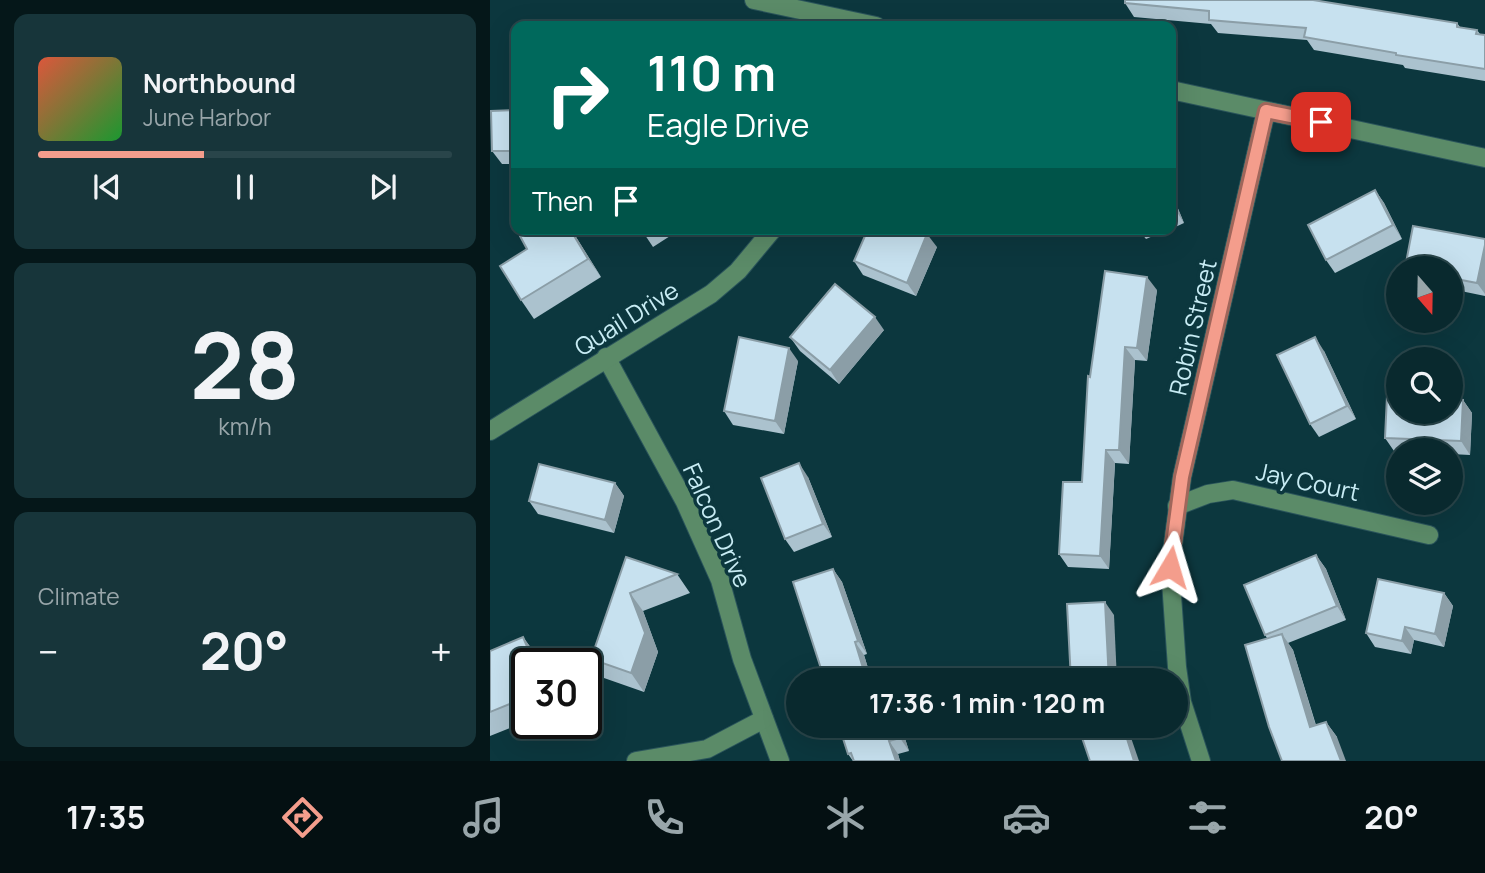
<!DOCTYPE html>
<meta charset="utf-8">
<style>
:root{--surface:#09292e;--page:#17353a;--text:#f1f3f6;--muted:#99a6aa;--line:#29454a;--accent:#f49d8c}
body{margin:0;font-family:Manrope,sans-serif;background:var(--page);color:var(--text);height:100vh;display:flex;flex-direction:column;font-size:26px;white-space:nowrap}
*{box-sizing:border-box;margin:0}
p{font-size:23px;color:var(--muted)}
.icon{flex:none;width:38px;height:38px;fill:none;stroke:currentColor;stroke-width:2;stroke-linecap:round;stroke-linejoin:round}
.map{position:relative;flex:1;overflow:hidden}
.drawer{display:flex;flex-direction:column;gap:14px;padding:14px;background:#051719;width:490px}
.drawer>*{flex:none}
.top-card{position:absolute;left:21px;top:21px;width:665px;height:214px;border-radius:14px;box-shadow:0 7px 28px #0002,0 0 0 2px var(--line);background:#00695c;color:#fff;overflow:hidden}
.needle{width:46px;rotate:160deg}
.tools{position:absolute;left:896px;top:256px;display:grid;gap:14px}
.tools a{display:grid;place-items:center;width:77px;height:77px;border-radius:50%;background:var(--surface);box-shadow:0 7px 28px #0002,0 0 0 2px var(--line);font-size:35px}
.speed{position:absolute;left:21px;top:648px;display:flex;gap:14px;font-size:35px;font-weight:700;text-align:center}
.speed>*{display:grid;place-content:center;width:91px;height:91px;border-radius:50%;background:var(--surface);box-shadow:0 7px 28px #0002,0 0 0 2px var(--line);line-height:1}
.speed .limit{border:4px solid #111;border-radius:10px;background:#fff;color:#111}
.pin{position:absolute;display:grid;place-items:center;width:60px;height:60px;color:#fff;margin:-30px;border-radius:14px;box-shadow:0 4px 10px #0006}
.me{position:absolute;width:77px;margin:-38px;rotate:7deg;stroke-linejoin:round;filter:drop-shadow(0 0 5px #0008)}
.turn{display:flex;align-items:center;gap:24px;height:147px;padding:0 21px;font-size:32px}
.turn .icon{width:91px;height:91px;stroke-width:2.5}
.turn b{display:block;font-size:49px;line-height:60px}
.then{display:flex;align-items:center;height:66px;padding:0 21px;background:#0003;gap:14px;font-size:26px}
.big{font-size:52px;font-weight:700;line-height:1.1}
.drawer .card{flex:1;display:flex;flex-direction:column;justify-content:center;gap:10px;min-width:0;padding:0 24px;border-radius:14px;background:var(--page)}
.drawer .dial{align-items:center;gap:0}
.dial b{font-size:91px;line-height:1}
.song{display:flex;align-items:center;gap:21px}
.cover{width:84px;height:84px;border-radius:10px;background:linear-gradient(135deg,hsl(10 70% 55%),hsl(130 70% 35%))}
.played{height:7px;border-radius:4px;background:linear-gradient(90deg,var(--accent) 40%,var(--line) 40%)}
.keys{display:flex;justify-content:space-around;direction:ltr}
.heat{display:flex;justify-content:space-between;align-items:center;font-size:38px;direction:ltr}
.trip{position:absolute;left:296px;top:668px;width:402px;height:70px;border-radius:35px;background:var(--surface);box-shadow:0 7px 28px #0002,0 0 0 2px var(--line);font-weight:700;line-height:70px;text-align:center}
.menu{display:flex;height:112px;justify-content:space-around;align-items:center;background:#041012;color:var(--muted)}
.menu .icon{width:49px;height:49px}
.menu .on{color:var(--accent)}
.menu b{font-size:32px;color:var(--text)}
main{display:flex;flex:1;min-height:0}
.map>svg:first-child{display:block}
</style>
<main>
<section class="drawer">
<div class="card">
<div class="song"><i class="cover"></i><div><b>Northbound</b><p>June Harbor</p></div></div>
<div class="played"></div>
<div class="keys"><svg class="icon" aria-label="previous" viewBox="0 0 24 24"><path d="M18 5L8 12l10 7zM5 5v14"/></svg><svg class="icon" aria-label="pause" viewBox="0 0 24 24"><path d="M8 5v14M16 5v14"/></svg><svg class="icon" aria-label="next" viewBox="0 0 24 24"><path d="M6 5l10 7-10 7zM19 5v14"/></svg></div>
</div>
<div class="card dial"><b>28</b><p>km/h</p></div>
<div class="card"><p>Climate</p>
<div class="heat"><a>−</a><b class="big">20°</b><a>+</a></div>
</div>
</section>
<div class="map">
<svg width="995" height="761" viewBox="0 0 995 761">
<rect width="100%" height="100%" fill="#0c373e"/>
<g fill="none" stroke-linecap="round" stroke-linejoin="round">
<!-- minor casing -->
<g stroke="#2a545b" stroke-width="20">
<g id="minor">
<polyline points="264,0 386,26"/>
<polyline points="681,90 995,158"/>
<polyline points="116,357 195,502 230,580 252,659 290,761"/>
<polyline points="0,431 221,294 248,271 283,229"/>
<polyline points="687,506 718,494 743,490 939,535"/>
<polyline points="146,761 217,749 274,719"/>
<polyline points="711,761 692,702 687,667 680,567 692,477 776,111"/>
</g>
</g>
<!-- minor -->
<use href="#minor" stroke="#5b8b68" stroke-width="18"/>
</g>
<!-- wall -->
<g fill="#abc2ce">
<polygon points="635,3 967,23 970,27 987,30 990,34 995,35 995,81 915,68 913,65 824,50 817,40 728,33 721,24 644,17"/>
<polygon points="26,110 26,164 12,164 2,151"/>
<polygon points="885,190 894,203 912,239 845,273 836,260"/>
<polygon points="681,192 694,223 681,229"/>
<polygon points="81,229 111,277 44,319 31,300"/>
<polygon points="151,229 191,229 163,247"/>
<polygon points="648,229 679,229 656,239"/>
<polygon points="995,239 995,296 961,289 961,268"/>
<polygon points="447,247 426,296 373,275 364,261"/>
<polygon points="667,290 657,361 645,360 639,464 625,463 619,569 578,567 569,554 592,482 600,377"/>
<polygon points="394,330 349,384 310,351 300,337"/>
<polygon points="834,351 866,419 829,437 820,424"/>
<polygon points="308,361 294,434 243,425 234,411"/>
<polygon points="973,400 982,413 980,455 961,454 961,450 908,450 908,451 904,451 895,438"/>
<polygon points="318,477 342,537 304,552 295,539"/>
<polygon points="125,483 134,496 124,533 48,514 39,501"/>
<polygon points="826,555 836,569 856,620 798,643 803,650 826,725 836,722 847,737 792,761 777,638 775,635"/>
<polygon points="136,557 187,574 200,593 153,611 168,652 154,692 114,678 101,659"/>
<polygon points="343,569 352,582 377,654 374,655 382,681 335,681"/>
<polygon points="954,593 963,606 954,647 924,640 921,654 885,647 876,633"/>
<polygon points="33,637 47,656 37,663 37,721 0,736 0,651"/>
<polygon points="411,726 419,751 408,754 410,761 363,761 358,754"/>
</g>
<!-- shaded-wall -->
<g fill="#8b9ea7">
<polygon points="885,190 894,203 912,239 903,225"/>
<polygon points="681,192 694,223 681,203"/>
<polygon points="80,229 81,229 111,277 98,259"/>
<polygon points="437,234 447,247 426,296 417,283"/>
<polygon points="995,245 995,294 987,283"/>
<polygon points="657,277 667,290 657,361 647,348"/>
<polygon points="385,317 394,330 349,384 340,370"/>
<polygon points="825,337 834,351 866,419 857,406"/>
<polygon points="635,347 645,360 639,464 629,450"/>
<polygon points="299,348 308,361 294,434 285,421"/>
<polygon points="973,400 982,413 980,455 971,441"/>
<polygon points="616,450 625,463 619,569 610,556"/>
<polygon points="309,463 318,477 342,537 333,524"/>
<polygon points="125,483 134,496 124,533 115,520"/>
<polygon points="826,555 836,569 856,620 847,606"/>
<polygon points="343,569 352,582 377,654 368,641"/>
<polygon points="140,593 153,611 168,652 154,692 141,673"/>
<polygon points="954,593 963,606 954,647 945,634"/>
<polygon points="615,602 624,615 627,681 619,681"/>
<polygon points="915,627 924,640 921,654 912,641"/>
<polygon points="792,634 803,650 831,743 820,727"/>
<polygon points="33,637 47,656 50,663 44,663"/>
<polygon points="365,642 374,655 382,681 377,681"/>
<polygon points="836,722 847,737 856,761 851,761"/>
<polygon points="406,726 411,726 419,751 410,738"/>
<polygon points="633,726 637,726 649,761 644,761"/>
<polygon points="399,741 408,754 410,761 406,761"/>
</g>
<!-- building -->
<g fill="#c7e1ef" stroke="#8b9ea7" stroke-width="2">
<polygon points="635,0 823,0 967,23 967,27 987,30 986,34 995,35 995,69 906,55 906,53 814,37 816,28 719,20 719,11 635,3"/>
<polygon points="26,110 26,151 2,151 1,111"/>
<polygon points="885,190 903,225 836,260 818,225"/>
<polygon points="923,226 995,239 995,245 987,283 961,278 961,268 915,268"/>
<polygon points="41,229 80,229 98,259 31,300 10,266 37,249 30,236"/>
<polygon points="151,229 161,229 154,234"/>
<polygon points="378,229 425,229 437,234 417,283 364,261"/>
<polygon points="615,271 657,277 647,348 635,347 629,450 616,450 610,556 569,554 573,482 592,482 598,376 600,377"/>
<polygon points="345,284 385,317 340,370 300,337"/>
<polygon points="249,337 299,348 285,421 234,411"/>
<polygon points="825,337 857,406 820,424 787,355"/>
<polygon points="897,396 908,396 908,411 961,411 961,399 973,400 971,441 895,438"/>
<polygon points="309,463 333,524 295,539 271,478"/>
<polygon points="49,464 125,483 115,520 39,501"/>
<polygon points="826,555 847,606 775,635 754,585"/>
<polygon points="136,557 187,574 140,593 155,633 141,673 101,659"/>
<polygon points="343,569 368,641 365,642 377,681 335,681 303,582"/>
<polygon points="888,579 954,593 945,634 915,627 912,641 876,633"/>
<polygon points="615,602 619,681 581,681 577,604"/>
<polygon points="792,634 820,727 836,722 851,761 792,761 779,727 755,645"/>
<polygon points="33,637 44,663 37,663 37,697 0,712 0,651"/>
<polygon points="349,726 406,726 410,738 399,741 406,761 364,761 361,753 358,754"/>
<polygon points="588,726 633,726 644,761 600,761"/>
</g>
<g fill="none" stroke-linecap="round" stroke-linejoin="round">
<!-- route casing -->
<g stroke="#9f665b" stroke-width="18">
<polyline id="route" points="680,567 692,477 776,111 831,122"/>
</g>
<!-- route -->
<use href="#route" stroke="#f49d8c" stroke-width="12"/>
</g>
<g text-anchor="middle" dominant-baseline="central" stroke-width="7" stroke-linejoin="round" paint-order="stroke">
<!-- street labels -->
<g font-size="24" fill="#c8ecf4" stroke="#0c373e">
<text transform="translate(136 318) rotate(-32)">Quail Drive</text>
<text transform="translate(702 327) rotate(-77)">Robin Street</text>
<text transform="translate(818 481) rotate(12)">Jay Court</text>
<text transform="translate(228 525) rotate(66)">Falcon Drive</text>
</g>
</g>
</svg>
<div class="tools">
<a><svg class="needle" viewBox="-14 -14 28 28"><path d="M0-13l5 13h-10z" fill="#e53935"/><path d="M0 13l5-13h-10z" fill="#99a6aa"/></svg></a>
<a><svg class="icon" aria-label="search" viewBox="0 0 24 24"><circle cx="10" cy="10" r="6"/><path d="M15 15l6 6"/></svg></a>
<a><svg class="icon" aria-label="layers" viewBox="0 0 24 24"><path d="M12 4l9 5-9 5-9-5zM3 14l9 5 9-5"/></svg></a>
</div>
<div class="speed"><div class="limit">30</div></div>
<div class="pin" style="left:831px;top:122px;background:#d93025"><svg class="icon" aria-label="arrive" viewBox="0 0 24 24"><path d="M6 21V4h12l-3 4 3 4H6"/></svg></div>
<svg class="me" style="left:680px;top:567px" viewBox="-20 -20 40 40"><path d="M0-17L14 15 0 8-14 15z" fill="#f49d8c" stroke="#fff" stroke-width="4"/></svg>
<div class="trip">17:36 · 1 min · 120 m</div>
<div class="top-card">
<div class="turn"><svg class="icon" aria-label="right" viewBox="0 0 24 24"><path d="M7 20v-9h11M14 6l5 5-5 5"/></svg><div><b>110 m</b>Eagle Drive</div></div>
<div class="then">Then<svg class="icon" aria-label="arrive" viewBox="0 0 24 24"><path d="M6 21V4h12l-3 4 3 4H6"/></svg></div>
</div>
</div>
</main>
<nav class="menu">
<b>17:35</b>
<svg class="icon on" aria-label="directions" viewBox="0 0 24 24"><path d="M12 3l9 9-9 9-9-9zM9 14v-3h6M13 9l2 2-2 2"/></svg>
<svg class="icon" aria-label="music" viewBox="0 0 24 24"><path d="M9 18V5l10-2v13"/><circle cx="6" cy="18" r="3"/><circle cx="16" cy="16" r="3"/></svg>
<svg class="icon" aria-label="phone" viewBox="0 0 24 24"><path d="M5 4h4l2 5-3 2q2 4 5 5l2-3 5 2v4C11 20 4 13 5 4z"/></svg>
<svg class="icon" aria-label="climate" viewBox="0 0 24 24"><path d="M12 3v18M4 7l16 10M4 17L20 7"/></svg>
<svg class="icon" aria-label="car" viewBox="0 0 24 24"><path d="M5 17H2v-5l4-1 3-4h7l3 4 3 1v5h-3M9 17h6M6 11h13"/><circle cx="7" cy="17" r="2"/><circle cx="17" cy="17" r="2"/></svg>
<svg class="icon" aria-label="filters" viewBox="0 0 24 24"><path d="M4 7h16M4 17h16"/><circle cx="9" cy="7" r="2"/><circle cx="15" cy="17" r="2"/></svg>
<b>20°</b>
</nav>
